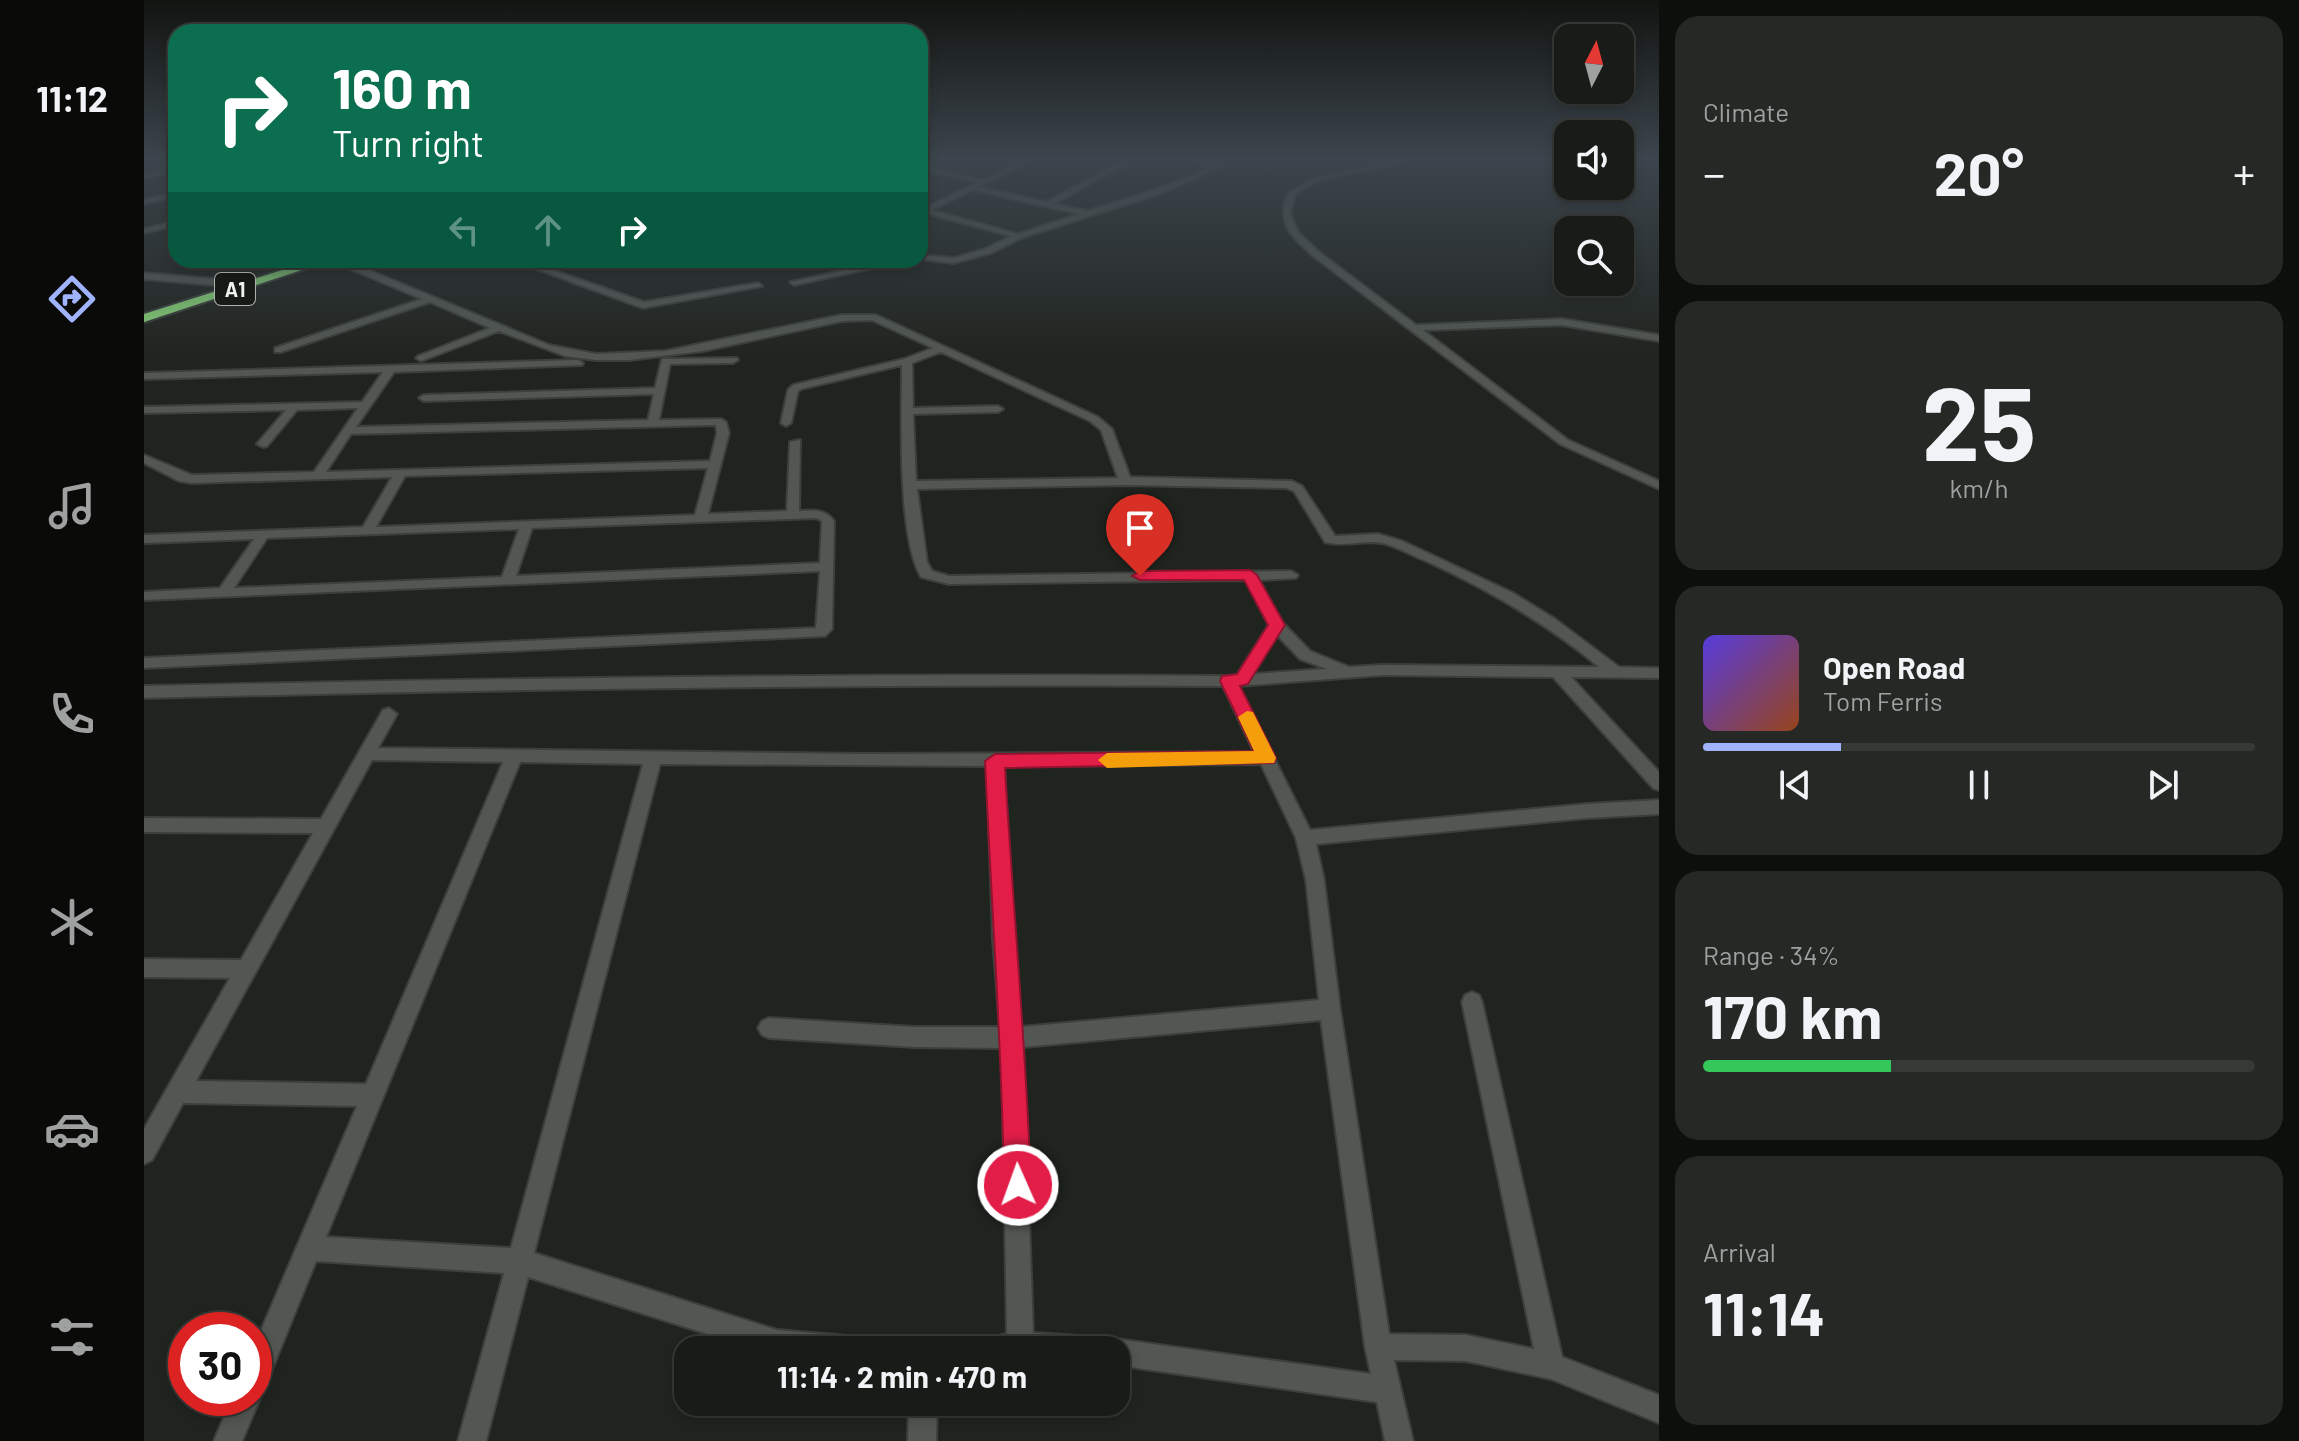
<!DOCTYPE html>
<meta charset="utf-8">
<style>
:root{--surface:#181b17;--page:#252824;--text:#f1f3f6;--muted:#9fa1a1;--line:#363936;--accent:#a0b3fd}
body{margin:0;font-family:Barlow,sans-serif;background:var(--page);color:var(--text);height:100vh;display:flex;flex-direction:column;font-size:30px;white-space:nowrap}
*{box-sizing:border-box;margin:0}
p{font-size:26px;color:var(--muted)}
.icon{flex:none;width:44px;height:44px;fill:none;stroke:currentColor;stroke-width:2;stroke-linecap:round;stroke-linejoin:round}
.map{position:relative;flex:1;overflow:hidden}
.sheet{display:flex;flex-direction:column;gap:16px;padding:16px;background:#0d0f0d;width:640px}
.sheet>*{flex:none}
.hud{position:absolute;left:24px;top:24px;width:760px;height:244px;border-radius:24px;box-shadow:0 4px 12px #0003,0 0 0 2px var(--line);background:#0b6e4f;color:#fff;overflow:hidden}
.needle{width:52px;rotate:6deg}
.controls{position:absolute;left:1410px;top:24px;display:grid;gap:16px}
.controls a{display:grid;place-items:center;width:80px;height:80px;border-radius:16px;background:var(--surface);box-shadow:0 4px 12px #0003,0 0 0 2px var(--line);font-size:40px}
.speed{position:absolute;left:24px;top:1312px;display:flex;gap:16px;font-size:40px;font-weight:700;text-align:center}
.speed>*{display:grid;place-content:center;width:104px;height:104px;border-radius:50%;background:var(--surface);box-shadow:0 4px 12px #0003,0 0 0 2px var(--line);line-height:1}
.speed .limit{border:12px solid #d22;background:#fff;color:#111}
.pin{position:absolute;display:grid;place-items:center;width:68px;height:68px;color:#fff;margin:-82px -34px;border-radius:50% 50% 50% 0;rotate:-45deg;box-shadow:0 0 8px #0007}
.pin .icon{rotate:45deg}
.me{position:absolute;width:88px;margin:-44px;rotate:358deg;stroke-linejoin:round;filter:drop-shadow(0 0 6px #0008)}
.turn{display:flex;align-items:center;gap:28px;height:168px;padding:0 32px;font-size:36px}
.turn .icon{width:104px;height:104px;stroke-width:2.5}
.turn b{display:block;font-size:56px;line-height:68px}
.lanes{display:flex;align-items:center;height:76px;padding:0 32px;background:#0003;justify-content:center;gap:40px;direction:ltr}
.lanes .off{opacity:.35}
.big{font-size:60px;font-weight:700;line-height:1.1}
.sheet .widget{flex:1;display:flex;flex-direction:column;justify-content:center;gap:12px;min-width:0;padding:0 28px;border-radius:24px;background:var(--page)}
.sheet .dial{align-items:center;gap:0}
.dial b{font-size:104px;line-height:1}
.song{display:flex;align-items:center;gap:24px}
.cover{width:96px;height:96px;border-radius:12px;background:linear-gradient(135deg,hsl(250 70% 55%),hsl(20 70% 35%))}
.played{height:8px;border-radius:4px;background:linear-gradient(90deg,var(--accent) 25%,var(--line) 25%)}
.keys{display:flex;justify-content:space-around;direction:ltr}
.heat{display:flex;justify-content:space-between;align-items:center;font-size:44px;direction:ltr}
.charge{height:12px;border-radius:6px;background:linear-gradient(90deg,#34c759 34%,var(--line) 0)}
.trip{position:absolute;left:530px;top:1336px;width:456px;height:80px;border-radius:24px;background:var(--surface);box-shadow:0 4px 12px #0003,0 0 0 2px var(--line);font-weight:700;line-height:80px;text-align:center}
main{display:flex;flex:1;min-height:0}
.dock{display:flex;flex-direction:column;width:144px;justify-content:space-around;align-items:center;background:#0a0b09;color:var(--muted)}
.dock .icon{width:56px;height:56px}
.dock .on{color:var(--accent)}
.dock b{font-size:36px;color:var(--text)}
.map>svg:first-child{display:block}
</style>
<main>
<nav class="dock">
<b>11:12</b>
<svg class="icon on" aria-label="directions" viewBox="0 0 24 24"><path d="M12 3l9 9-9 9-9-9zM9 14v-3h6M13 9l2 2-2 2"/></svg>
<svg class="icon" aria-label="music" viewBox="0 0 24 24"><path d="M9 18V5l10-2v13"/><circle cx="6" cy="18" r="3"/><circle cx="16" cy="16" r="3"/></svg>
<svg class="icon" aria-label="phone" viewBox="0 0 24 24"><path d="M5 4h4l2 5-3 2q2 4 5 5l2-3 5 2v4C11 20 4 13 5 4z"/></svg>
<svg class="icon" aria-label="climate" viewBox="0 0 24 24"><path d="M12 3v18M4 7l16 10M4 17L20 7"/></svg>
<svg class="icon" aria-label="car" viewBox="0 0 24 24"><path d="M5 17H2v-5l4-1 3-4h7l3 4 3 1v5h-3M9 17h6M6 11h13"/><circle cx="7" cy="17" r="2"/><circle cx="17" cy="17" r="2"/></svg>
<svg class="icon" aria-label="filters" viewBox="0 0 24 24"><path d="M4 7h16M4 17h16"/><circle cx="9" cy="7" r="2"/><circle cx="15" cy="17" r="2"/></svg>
</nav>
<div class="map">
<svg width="1515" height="1441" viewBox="0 0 1515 1441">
<rect width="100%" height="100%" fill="#20241f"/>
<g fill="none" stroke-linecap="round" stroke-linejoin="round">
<!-- minor casing -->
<g stroke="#3c3f3c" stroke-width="4">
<g id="minor">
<path d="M851 157 880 160 895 157 835 187 902 202 985 157H993L910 204 944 211 1012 189 1069 167 1041 157H1051L1078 167 1018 193 877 238 847 253 810 263 776 259V255L810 258 841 249 867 236 781 213 776 215V210L834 182 776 170V166L840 180 874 163ZM829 190 935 214 874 234 787 210Z"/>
<path d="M1270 157H1284L1197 175 1173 181 1151 194 1146 213 1154 232 1175 252 1272 325 1418 319 1515 335V341L1418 325 1279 330 1424 440 1515 481V489L1416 444 1169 256C1147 235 1132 225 1144 193L1169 179Z"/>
<polygon points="32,167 32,171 0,178 0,174"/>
<polygon points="32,192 32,196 0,204 0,200"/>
<polygon points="32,221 32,225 0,233 0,229"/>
<path d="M185 260H197L215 266 405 345 452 354 521 351 698 315H732L954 417 968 429 986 477 1148 481 1158 486 1191 536 1234 534 1258 541 1369 593 1411 619 1475 667 1515 668V678L1427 677 1515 772V790L1509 788 1409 677 1239 675 1094 686 1166 830 1443 804 1515 800V814L1443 818 1172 844 1180 880 1196 1009 1245 1334 1322 1335 1390 1349 1318 1002 1321 995 1328 992 1335 995 1338 1002 1418 1357 1515 1395V1423L1407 1379 1322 1361 1250 1360 1269 1441H1241L1233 1402 972 1365V1350H830L834 1341 863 1334 858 1048 770 1047 625 1038 618 1035 614 1028 618 1021 625 1018 770 1027H856L849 939 843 766 516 764 390 1253 633 1330 715 1337 724 1341 728 1350H614L384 1277 342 1441H314L360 1273 172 1261 120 1389 113 1391 116 1398 98 1441H70L88 1398H110V1347L213 1106 39 1103 8 1160 0 1164V1129L86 978 0 977V959L97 960 169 833 0 832V818L177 819 239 710 245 708 253 714 234 748 722 754 1110 752 1079 686C719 684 360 689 0 698V686C361 678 723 673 1084 676L1093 675 1125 625 1102 580 805 584 777 577C753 536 758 415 758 365L657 389 654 391 647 423 642 426 637 423 644 390 649 385 760 359 789 348 728 320 698 321 559 351 485 360H452L421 356 355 331 277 361 272 358 274 356 346 328 286 302 137 352H131V348L278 299ZM797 352 946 421 957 430 974 478 772 481 769 414 854 412 859 409 854 406 769 408 768 363ZM981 485 1142 488 1150 491 1181 542C1202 548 1223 538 1242 544 1256 548 1269 556 1282 561 1345 590 1402 623 1455 667L1239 665 1205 667 1166 651 1138 622 1115 580 1152 578 1154 575 1147 571 805 576 788 571 783 562 773 489ZM1133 635 1156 659 1183 669 1109 674ZM228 760 359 762 222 1084 52 1081ZM376 762 499 764 367 1248 182 1237ZM1117 764 1152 838 1162 880 1175 1000 877 1027 869 939 860 766ZM1177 1020 1221 1347 1227 1374 972 1339 962 1344 960 1341 951 1337 889 1333 879 1047Z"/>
<polygon points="368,260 380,260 500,302 614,283 618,286 499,308"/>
<polygon points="749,260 766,260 650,285 646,282"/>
<polygon points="0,273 106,282 110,285 106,288 0,279"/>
<path d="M593 358 594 360 589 363 526 364 515 420 577 419 582 422 585 433 564 514 643 511 646 442 656 440 655 511C670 510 681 509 690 521L688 629 681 636 0 668V658L672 628 676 571 0 600V592L76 588 110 539 0 543V535L219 527 248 477 48 483 35 481 0 463V455L48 475 170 472 214 408 153 410 123 446 119 447 113 444 142 410 0 413V407L218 402 239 372 0 379V373L434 360 439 363 438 365 250 372 212 427 504 420 510 394 280 401 275 398 280 395 511 388 518 359ZM572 425 573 433 566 461 182 472 207 434ZM564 468 551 515 232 527 261 476ZM672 518 678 521 676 563 372 576 388 528ZM375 529 358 577 90 588 123 538Z"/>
<polygon points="765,1402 793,1402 792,1441 764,1441"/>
</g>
</g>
<!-- highway casing -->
<g stroke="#3c3f3c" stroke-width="4">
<polygon id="highway" points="170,260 188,260 0,322 0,314"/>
</g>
<!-- minor -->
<use href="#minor" fill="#525751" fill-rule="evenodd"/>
<!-- highway -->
<use href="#highway" fill="#86d377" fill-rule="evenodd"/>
</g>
<!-- sky -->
<linearGradient id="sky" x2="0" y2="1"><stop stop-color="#121411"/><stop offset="0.44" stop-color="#3c454d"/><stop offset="1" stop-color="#3c454d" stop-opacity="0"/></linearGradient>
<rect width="1515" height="359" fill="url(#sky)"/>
<!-- route -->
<path fill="#e11d48" stroke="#92132f" stroke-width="2" d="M1106 570 1113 575 1141 625 1104 684 1096 686 1132 758 1130 763 861 768C869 907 882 1046 887 1185L883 1195 874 1199 864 1195 860 1185C858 1043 847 902 841 761L851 754 1110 751 1076 681 1078 676 1093 674 1124 625 1100 580H996L988 576 996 571Z"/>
<!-- slow -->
<polygon fill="#f59e0b" points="1103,711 1109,712 1132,758 1130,763 963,768 954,760 963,753 1110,751 1094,717"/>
<g text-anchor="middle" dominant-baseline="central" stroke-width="8" stroke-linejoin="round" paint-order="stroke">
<!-- shield labels -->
<rect fill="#161b16" stroke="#aeb2ae" stroke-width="2" x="71" y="273" width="40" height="32" rx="6"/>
<g font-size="20" font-weight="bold" fill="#eff2ef">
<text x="91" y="289">A1</text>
</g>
</g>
</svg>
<div class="controls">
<a><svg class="needle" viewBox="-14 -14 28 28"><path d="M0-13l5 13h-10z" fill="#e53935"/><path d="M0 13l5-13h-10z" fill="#9fa1a1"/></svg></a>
<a><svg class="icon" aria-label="sound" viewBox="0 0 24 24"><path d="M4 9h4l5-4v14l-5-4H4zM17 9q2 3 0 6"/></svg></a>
<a><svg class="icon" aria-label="search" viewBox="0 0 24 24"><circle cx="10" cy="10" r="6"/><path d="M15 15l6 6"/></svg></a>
</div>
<div class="speed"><div class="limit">30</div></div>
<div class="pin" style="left:996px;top:576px;background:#d93025"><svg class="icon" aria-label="arrive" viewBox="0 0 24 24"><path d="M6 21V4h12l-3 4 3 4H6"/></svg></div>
<svg class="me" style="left:874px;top:1185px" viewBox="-20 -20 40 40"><circle r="17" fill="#e11d48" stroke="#fff" stroke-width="3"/><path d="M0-11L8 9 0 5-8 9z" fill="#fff"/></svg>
<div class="trip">11:14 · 2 min · 470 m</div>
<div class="hud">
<div class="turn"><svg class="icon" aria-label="right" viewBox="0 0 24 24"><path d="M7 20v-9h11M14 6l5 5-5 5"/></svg><div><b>160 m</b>Turn right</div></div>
<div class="lanes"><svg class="icon off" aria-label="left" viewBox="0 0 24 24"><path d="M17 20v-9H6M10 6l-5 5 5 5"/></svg><svg class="icon off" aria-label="ahead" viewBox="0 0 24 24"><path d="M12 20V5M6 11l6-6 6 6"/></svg><svg class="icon" aria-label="right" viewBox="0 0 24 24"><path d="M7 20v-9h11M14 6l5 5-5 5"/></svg></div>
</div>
</div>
<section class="sheet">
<div class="widget"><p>Climate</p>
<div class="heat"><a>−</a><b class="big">20°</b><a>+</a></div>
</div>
<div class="widget dial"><b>25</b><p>km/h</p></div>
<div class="widget">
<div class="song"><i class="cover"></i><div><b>Open Road</b><p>Tom Ferris</p></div></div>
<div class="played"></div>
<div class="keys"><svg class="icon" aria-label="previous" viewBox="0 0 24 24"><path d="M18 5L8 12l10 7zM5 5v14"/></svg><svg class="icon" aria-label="pause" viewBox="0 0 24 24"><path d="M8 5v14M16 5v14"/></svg><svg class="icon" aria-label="next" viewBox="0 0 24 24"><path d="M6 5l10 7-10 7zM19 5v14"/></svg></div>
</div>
<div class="widget"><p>Range · 34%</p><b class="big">170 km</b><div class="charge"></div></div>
<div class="widget"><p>Arrival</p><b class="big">11:14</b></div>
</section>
</main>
